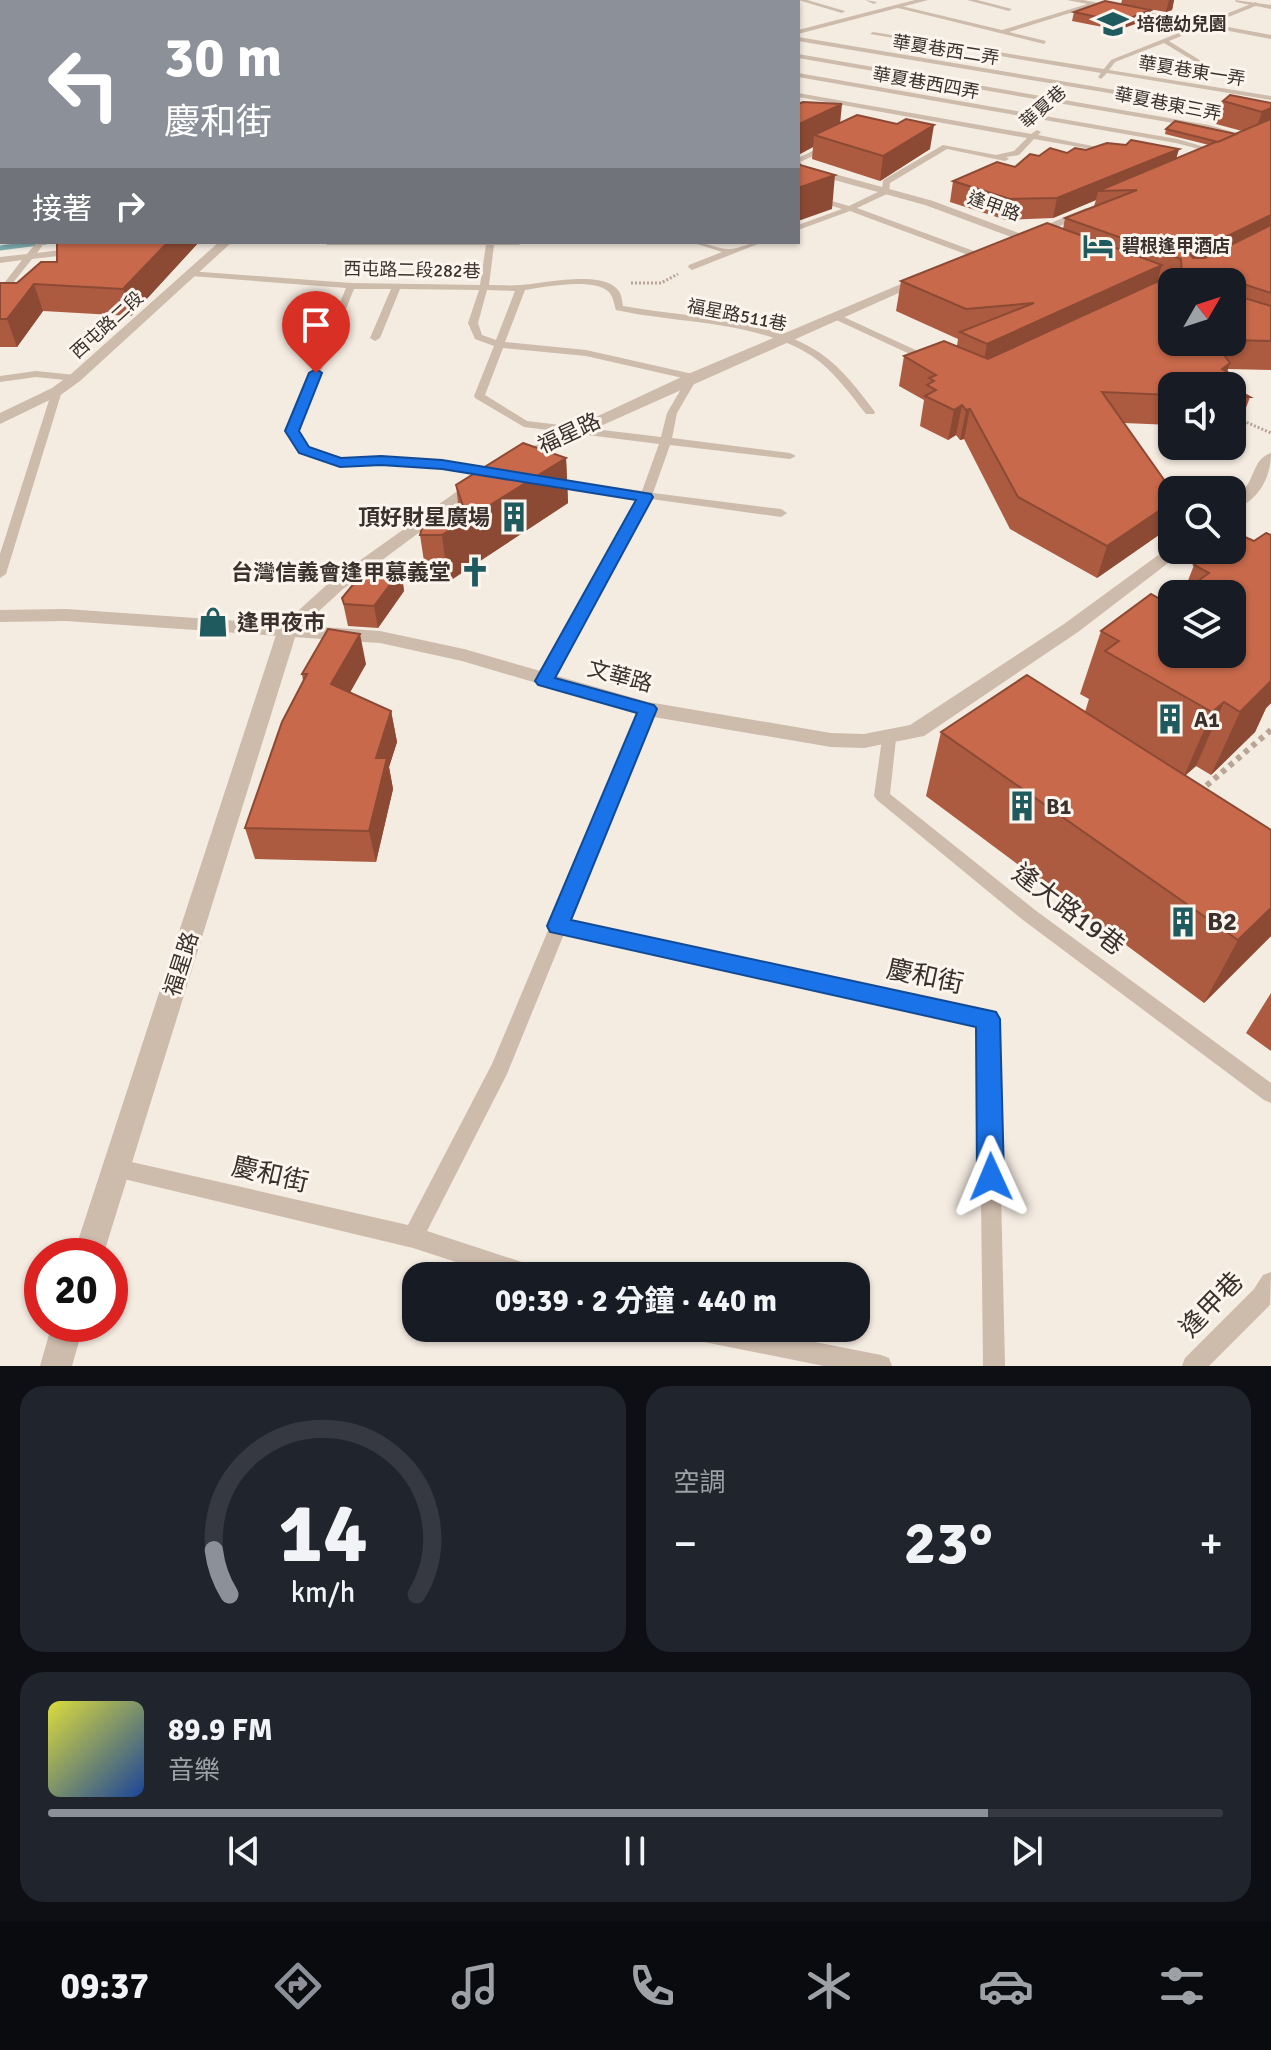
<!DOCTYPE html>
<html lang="zh-TW">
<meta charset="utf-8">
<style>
:root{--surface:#171b24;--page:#20242c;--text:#f1f3f6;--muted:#9ea1a6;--line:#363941;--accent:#8c9099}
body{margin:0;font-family:Signika,"Noto Sans TC",sans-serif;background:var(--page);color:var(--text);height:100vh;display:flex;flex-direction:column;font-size:30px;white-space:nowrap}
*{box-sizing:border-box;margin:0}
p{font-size:26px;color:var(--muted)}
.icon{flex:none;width:44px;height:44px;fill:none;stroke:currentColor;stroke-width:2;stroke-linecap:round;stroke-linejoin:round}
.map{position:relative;height:1366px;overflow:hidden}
.panel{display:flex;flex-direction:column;gap:20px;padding:20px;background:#0d0f14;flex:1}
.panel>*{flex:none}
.top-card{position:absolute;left:0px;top:0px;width:800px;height:244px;box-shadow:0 2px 6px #0004;background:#8c9099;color:#fff;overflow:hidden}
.needle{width:52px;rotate:51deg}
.fabs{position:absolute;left:1158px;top:268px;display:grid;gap:16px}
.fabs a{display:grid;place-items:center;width:88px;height:88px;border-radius:16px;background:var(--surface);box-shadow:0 2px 6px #0004;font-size:40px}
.speed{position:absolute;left:24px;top:1238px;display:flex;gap:16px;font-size:40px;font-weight:700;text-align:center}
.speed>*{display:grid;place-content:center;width:104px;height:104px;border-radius:50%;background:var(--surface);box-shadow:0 2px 6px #0004;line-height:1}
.speed .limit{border:12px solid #d22;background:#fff;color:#111}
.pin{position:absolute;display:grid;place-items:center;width:68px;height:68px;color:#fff;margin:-82px -34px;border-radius:50% 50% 50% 0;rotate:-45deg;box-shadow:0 0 8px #0007}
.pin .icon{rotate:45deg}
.me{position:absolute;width:88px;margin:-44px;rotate:359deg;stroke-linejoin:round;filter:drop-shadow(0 0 6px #0008)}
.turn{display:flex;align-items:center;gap:28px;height:168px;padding:0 32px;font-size:36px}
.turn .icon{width:104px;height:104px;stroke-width:2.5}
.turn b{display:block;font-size:56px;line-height:68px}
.then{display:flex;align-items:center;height:76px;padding:0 32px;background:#0003;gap:16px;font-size:30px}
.big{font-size:60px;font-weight:700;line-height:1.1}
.panel .tile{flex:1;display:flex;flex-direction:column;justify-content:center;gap:12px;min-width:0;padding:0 28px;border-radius:24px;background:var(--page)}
.panel .dial{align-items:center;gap:0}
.dial svg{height:208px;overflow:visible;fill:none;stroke:var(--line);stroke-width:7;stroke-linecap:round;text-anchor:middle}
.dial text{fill:var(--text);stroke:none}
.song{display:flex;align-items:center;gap:24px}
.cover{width:96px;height:96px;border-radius:12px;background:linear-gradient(135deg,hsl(60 70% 55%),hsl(220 70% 35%))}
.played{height:8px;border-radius:4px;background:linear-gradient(90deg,var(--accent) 80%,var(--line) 80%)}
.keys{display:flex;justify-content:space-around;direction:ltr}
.heat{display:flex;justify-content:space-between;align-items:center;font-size:44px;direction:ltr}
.panel .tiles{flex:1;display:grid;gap:20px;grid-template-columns:1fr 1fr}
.tile:last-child{grid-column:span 2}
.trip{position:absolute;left:402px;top:1262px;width:468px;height:80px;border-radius:24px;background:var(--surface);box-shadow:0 2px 6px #0004;font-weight:700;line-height:80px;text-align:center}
.tabs{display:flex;height:128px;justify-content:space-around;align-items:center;background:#090b0e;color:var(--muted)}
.tabs .icon{width:56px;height:56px}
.tabs .on{color:var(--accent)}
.tabs b{font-size:36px;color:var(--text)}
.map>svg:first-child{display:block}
</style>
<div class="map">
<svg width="1271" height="1366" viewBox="0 0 1271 1366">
<rect width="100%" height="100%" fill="#f4ebe1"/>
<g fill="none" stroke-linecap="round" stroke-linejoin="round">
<!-- stream -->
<polyline stroke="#7fb0b2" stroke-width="5" points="0,248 46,242"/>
<!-- path-far2 -->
<polyline stroke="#b9a596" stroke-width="2" stroke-dasharray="2 2" stroke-linecap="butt" points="0,72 2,75"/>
<!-- path-far1 -->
<g stroke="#b9a596" stroke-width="3" stroke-dasharray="2 2" stroke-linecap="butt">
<polyline points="631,283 661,283 678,274"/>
<polyline points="1232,416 1271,433"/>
</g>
<!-- path -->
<polyline stroke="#b9a596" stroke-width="6" stroke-dasharray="5 5" stroke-linecap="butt" points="1199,792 1271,730"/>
<!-- service -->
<g fill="#cdbbac" fill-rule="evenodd">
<polygon points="683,0 690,0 692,2 685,2"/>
<polygon points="798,0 807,0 845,11 842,13"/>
<polygon points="865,0 877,2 874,4"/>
<polygon points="967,0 977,0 1012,9 1009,11"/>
<polygon points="1094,2 1096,5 1009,32 1046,41 1044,44 894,7 897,5 1002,30"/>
<polygon points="1256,2 1258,5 1169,41 1206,64 1206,66 1202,66 1164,43 1115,62 1109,70 1271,96 1271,100 1107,73 1101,79 1098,77 1101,73 870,34 873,32 1104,69 1111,60"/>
<polygon points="798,37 1271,116 1271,120 798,41"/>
<polygon points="798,54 1209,125 1250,137 1246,139 1208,129 798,58"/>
<polygon points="798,73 1177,139 1226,153 1222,155 1176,143 798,77"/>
<polygon points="798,93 1031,134 1037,130 1041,132 1038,135 1117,151 1113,153 1034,139 1019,155 1006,157 1009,159 1005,161 947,149 890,183 889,193 857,208 982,254 982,258 976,258 850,211 798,230 798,225 842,209 798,195 798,191 849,206 882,190 883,180 943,145 996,155 1014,151 1027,138 798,97"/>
<polygon points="827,144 834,146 798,163 798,158"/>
<rect x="0" y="230" width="2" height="4"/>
<polygon points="37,242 45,242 37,253 75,248 79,251 75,254 32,259 12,284 6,284 5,282 22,260 0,263 0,257 27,254"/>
<path d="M323 242H523L519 245H494L489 285C499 285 510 286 521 285 543 284 607 268 620 293 621 294 623 305 623 306 687 318 765 316 820 353 842 368 859 391 875 412L874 414H866C850 394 834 371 812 356 755 320 680 324 616 310 614 304 613 296 609 292 594 277 544 287 525 290L505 342 586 350 697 375 698 377 677 413 672 438 790 453 796 456 790 459 670 445 653 493 781 509 787 513 781 517 651 499 551 681 544 686 539 684 537 681 640 498 548 485 542 482 548 479 642 491 659 444 524 427 475 398 474 396 494 346 475 339 468 323 479 290 400 289 380 338 375 341 370 338 391 289H354L297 431 308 448 341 459 381 458 442 462 496 471 502 474 496 477 442 468 381 464 340 465 300 452 287 431 346 288 191 276 188 275V271L351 283 480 285 486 245H327ZM487 290 515 291 496 340 482 335 478 323ZM503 348 586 356 687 379 667 413 661 437 527 421 485 395Z"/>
<path d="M691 242C705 242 721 250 730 249 742 248 750 242 763 242L692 270 688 267 689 265 722 252Z"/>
<polygon points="835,313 933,358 935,360 927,362 832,318 830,316"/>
<polygon points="36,371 75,375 80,378 75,381 36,377 0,382 0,376"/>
<polygon points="57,388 62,391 6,574 0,578 0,554 52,391"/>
<polygon points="648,704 655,709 569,921 994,1013 997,1019 1005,1366 983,1366 979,1025 564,934 507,1074 427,1231 531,1265 539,1268 542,1276 499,1276 413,1248 107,1175 104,1168 107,1161 114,1158 408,1225 492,1064 641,709"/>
<polygon points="889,734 894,735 896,739 890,794 1035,910 1271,1083 1271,1103 1264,1100 1023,920 877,800 874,796 882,739 884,735"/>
<polygon points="1271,1272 1270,1305 1209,1366 1182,1366 1185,1358 1254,1289 1263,1275"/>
<polygon points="678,1328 745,1328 881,1355 889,1358 892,1366 824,1366 689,1339 681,1336"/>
</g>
<!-- minor -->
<g fill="#cdbbac" fill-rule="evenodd">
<polygon points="915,0 928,0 798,34 798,30"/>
<polygon points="1067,0 1083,0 1271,35 1271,39"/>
<polygon points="1235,0 1271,5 1271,9 1236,2"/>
<polygon points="798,164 933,201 1048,244 1038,247 925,205 798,170"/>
<path d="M1271 453C1271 478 1258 502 1232 510V497C1237 493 1244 490 1248 484 1255 472 1256 458 1271 453Z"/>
<polygon points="1172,545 1172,550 1183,550 1180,554 1078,632 924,736 864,748 831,747 648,716 462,661 380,643 66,621 0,622 0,610 66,609 380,631 464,649 648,702 831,733 864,734 910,725 1064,624"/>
</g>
<!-- tertiary -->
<g fill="#cdbbac" fill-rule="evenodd">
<polygon points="1086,208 1096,210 1035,237 1025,234"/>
<polygon points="219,242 232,242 80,381 62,394 0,424 0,413 52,388 70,375"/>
<polygon points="920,276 930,279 520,462 514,464 506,459 688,374"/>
<polygon points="480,475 488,480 486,483 343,589 297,631 103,1256 73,1256 278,629 331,581"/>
<polygon points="52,1324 84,1324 72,1366 40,1366"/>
</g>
</g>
<!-- wall -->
<g fill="#ac5a40" fill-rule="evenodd">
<polygon points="0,0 567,0 568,2 2,2 2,45 0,46"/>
<polygon points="1122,0 1174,0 1172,10 1166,12 1121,4"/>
<polygon points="1074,12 1149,19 1118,30 1072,21"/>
<path d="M1223 101 1271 103V370L1228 369 1227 372 1231 374 1227 385 1172 386V425L1124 423 1172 491V514L1166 530 1097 578 1010 529 964 439 960 440 956 435 948 440 920 426 924 400 899 386 904 356 957 346 958 339 896 311 901 281 1063 229 1065 218 1094 206 1096 200 1053 218 1006 220 950 202 953 181 1015 167 1039 156 1126 145 1179 149 1176 159 1209 145 1165 134 1166 129 1236 134 1242 131 1216 124ZM1232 282V342H1172Z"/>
<polygon points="798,104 840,123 930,149 880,181 812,159 813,147 798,155"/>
<polygon points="199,242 131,316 43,311 17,347 0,347 0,283 17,283 57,262"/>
<polygon points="1232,387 1250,397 1239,427 1232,427"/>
<polygon points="566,458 568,503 448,582 427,581 420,535 459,512 456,485"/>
<polygon points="1271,535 1271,703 1266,708 1255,732 1211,775 1196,766 1185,776 1271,936 1204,1003 926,796 941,732 1085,712 1089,699 1080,694 1101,631 1167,603 1184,591 1194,565"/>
<polygon points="401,570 404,591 378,628 348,626 342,598"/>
<polygon points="366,664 350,692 391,711 397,742 389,767 393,789 376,862 255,859 245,828 303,681 302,674"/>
<polygon points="1271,993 1271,1051 1246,1033"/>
</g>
<!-- shaded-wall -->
<g fill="#8c4a34">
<polygon points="1169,0 1174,0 1172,10 1166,12"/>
<polygon points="1151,10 1149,19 1118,30 1120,22"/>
<polygon points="2,15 2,45 0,46 0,17"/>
<polygon points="842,104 839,135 814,135 813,147 798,155 798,128 799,124"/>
<polygon points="1271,108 1271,128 1254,135 1262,112"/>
<polygon points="934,125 930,149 880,181 883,156"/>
<polygon points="1179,149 1173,168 1098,191 1096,200 1053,218 1057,198"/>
<polygon points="835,175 832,209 798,221 798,188"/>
<polygon points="0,194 2,194 2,225 0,226"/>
<polygon points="1271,215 1271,236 1182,281 1190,254"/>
<polygon points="168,242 199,242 131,316 123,289"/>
<polygon points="1162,265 1153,295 981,376 987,344"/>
<polygon points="34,284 43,311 17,347 7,319"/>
<polygon points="1230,363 1225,377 1231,374 1226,386 1216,386 1222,369"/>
<polygon points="962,405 956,435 948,440 954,410"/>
<polygon points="970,409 964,439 960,440 966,410"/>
<polygon points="566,458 568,503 448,582 442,535"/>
<polygon points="1172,502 1172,514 1166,530 1097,578 1107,546"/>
<polygon points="401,570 404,591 378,628 374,606"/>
<polygon points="360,634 366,664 338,714 331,684"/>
<polygon points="1271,672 1271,703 1266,708 1255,732 1211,775 1240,712"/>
<polygon points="1224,702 1196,766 1184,776 1212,712"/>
<polygon points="391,711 397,742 389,767 393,789 376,862 369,831 376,758"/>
<polygon points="1271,908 1271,936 1204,1003 1238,940"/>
</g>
<!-- building -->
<g fill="#c8694b" stroke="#8c4a34" stroke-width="2">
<polygon points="0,0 40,0 25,0 22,2 2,2 2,15 0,17"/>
<polygon points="174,0 567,0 568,2 176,2"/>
<polygon points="1105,1 1151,10 1120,22 1074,12"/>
<polygon points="0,78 2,78 2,130 0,132"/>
<polygon points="1230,95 1271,103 1271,108 1262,112 1223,101"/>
<polygon points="803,102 842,104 799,124 798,128 798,104"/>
<polygon points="857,115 897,124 906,119 934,125 883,156 814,135"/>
<polygon points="1271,119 1271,215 1190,254 1193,258 1205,258 1271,225 1271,293 1240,283 1241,297 1271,306 1271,341 1232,340 1232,282 1172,282 1172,342 1214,342 1230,363 1222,369 1231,374 1218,380 1229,386 1172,386 1172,395 1102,392 1172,491 1172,502 1107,546 1018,497 970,409 966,410 962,405 954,410 925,396 936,390 927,385 934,381 929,378 936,375 904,356 944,341 988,359 1176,273 1182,274 1181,259 1065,218 1137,190 1098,191"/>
<polygon points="1175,121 1236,134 1218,142 1166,129"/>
<polygon points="1131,140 1179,149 1057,198 1010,199 953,181 997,162 1015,167 1030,154 1039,156 1050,148 1067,153 1075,148 1086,150 1107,143 1126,145"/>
<rect x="0" y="142" width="2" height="52"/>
<polygon points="798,159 800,165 835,175 798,188"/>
<polygon points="1047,223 1162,265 987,344 960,332 1034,303 966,309 901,281"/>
<polygon points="57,242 168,242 123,289 34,284 7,319 0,319 0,283 17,283 41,262 57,262"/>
<polygon points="1232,387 1250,397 1232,397"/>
<polygon points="523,443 566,458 442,535 420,535 427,511 465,512 456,485"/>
<polygon points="1266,533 1271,535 1271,681 1240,712 1224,702 1212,712 1105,651 1119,641 1101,631 1151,594 1167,603 1172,599 1172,654 1232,654 1232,594 1180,594 1209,573 1194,565 1215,550 1232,550 1232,538 1238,534 1254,541"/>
<polygon points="376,567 401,570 374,606 344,604 342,598 356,581"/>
<polygon points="328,629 360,634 331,684 391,711 376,758 387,758 369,831 245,828 282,722 307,674 302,674"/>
<polygon points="1027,675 1271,830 1271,908 1238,940 941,732"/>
</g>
<!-- route -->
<polygon fill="#1a73e8" stroke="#114b97" stroke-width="2" points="316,369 322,373 299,431 309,447 341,458 381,456 442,460 651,494 653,497 555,678 654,705 657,709 571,920 996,1012 1000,1019 1004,1177 1000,1186 991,1190 981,1186 977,1177 976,1027 550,932 547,926 637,713 538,685 535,681 636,500 442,469 381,465 340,467 299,453 285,431 309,373"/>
<!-- icons -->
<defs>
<g id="school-bare" transform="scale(2.4)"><path d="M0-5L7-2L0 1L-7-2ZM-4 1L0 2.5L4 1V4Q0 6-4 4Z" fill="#1f5a5e" stroke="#fbf5ee" stroke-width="2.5" paint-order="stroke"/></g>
<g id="hotel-bare" transform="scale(2.4)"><path d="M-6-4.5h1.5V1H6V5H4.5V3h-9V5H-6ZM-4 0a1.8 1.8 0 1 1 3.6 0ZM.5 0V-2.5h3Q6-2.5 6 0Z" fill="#1f5a5e" stroke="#fbf5ee" stroke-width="2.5" paint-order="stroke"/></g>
<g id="building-bare" transform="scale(2.4)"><path d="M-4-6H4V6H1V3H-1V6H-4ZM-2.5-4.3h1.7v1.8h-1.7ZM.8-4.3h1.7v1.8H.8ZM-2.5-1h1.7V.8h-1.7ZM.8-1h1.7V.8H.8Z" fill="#1f5a5e" stroke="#fbf5ee" stroke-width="2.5" paint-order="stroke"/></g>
<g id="church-bare" transform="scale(2.4)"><path d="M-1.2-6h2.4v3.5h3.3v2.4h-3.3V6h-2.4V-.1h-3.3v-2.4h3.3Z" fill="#1f5a5e" stroke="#fbf5ee" stroke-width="2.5" paint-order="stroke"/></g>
<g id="shop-bare" transform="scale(2.4)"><path d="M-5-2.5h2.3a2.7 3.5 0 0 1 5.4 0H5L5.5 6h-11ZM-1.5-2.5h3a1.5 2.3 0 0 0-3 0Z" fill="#1f5a5e" stroke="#fbf5ee" stroke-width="2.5" paint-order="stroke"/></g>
</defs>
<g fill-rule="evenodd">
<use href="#school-bare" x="1113" y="24"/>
<use href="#hotel-bare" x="1098" y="246"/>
<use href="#building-bare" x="514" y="517"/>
<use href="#church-bare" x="475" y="572"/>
<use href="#shop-bare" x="213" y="622"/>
<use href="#building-bare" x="1170" y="719"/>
<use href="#building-bare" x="1022" y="806"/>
<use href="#building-bare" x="1183" y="922"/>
</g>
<g text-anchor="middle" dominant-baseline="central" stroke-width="6" stroke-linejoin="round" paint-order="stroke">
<!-- far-poi labels -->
<g font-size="18" font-weight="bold" fill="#3b302b" stroke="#fbf5ee" text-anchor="start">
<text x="1137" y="24">培德幼兒園</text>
<text x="1122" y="246">碧根逢甲酒店</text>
</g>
<!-- far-street labels -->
<g font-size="18" fill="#3b302b" stroke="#fbf5ee">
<text transform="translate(946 50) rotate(9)">華夏巷西二弄</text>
<text transform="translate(1192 71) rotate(9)">華夏巷東一弄</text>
<text transform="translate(926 83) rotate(10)">華夏巷西四弄</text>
<text transform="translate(1168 104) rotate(11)">華夏巷東三弄</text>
<text transform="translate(1043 107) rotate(-41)">華夏巷</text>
<text transform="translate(994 206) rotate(20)">逢甲路</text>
<text transform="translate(412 270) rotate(1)">西屯路二段282巷</text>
<text transform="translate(737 315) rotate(11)">福星路511巷</text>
<text transform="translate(107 325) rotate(-42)">西屯路二段</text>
</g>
<!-- street labels -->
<g font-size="22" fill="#3b302b" stroke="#fbf5ee">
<text transform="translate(569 433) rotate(-25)">福星路</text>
<text transform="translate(620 676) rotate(15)">文華路</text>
<text transform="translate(181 964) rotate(-72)">福星路</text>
</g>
<!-- poi labels -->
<g font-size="22" font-weight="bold" fill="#3b302b" stroke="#fbf5ee" text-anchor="start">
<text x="490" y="517" text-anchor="end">頂好財星廣場</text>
<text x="451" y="572" text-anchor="end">台灣信義會逢甲慕義堂</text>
<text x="237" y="622">逢甲夜市</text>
<text x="1194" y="719">A1</text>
<text x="1046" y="806">B1</text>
</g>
<!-- near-street labels -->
<g font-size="26" fill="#3b302b" stroke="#fbf5ee">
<text transform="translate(1068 910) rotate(37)">逢大路19巷</text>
<text transform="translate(925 977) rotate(12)">慶和街</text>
<text transform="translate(270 1175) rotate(13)">慶和街</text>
<text transform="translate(1212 1305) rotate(-46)">逢甲巷</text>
</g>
<!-- near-poi labels -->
<g font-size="26" font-weight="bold" fill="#3b302b" stroke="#fbf5ee" text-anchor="start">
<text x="1207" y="922">B2</text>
</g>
</g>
</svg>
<div class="fabs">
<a><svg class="needle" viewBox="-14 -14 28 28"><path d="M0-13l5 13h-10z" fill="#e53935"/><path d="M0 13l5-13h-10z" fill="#9ea1a6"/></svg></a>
<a><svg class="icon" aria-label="sound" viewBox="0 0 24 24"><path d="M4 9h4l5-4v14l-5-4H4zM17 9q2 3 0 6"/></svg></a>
<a><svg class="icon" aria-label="search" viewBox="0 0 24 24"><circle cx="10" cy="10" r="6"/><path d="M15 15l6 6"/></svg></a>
<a><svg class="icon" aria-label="layers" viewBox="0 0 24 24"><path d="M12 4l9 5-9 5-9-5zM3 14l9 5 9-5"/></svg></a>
</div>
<div class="speed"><div class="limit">20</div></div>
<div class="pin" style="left:316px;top:373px;background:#d93025"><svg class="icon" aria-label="arrive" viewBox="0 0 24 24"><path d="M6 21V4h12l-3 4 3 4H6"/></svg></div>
<svg class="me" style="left:991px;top:1177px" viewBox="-20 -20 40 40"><path d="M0-17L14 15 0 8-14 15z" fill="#1a73e8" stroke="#fff" stroke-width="4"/></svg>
<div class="trip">09:39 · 2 分鐘 · 440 m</div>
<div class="top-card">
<div class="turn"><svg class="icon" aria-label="left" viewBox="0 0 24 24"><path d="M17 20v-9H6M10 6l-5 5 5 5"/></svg><div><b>30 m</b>慶和街</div></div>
<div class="then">接著<svg class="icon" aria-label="right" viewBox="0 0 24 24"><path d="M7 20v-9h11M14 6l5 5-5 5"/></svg></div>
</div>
</div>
<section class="panel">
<div class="tiles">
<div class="tile dial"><svg viewBox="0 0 100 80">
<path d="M14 69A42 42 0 1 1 86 69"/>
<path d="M14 69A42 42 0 0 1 8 52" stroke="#8c9099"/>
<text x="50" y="56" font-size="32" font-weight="700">14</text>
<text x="50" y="72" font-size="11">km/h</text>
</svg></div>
<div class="tile"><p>空調</p>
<div class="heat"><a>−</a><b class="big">23°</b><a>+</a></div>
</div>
<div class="tile">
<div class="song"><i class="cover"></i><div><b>89.9 FM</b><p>音樂</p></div></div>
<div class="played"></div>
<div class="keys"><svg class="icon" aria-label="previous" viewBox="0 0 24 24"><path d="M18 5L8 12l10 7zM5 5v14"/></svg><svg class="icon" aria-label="pause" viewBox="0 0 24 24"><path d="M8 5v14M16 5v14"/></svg><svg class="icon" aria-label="next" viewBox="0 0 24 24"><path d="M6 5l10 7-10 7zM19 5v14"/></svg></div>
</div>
</div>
</section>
<nav class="tabs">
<b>09:37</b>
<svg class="icon on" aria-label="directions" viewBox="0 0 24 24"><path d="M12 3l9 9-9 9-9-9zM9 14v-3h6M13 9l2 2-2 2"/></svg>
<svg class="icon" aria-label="music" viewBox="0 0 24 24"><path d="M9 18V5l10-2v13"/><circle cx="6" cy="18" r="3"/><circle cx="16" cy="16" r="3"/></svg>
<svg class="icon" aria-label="phone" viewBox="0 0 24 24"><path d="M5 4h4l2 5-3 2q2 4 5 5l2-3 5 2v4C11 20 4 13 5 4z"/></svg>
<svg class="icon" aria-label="climate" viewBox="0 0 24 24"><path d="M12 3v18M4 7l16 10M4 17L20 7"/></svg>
<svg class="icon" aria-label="car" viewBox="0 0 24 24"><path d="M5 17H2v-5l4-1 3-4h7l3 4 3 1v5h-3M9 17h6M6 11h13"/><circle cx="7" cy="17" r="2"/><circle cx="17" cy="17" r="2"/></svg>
<svg class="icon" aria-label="filters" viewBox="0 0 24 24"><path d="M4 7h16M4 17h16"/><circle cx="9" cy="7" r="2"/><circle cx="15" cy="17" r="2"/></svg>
</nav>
